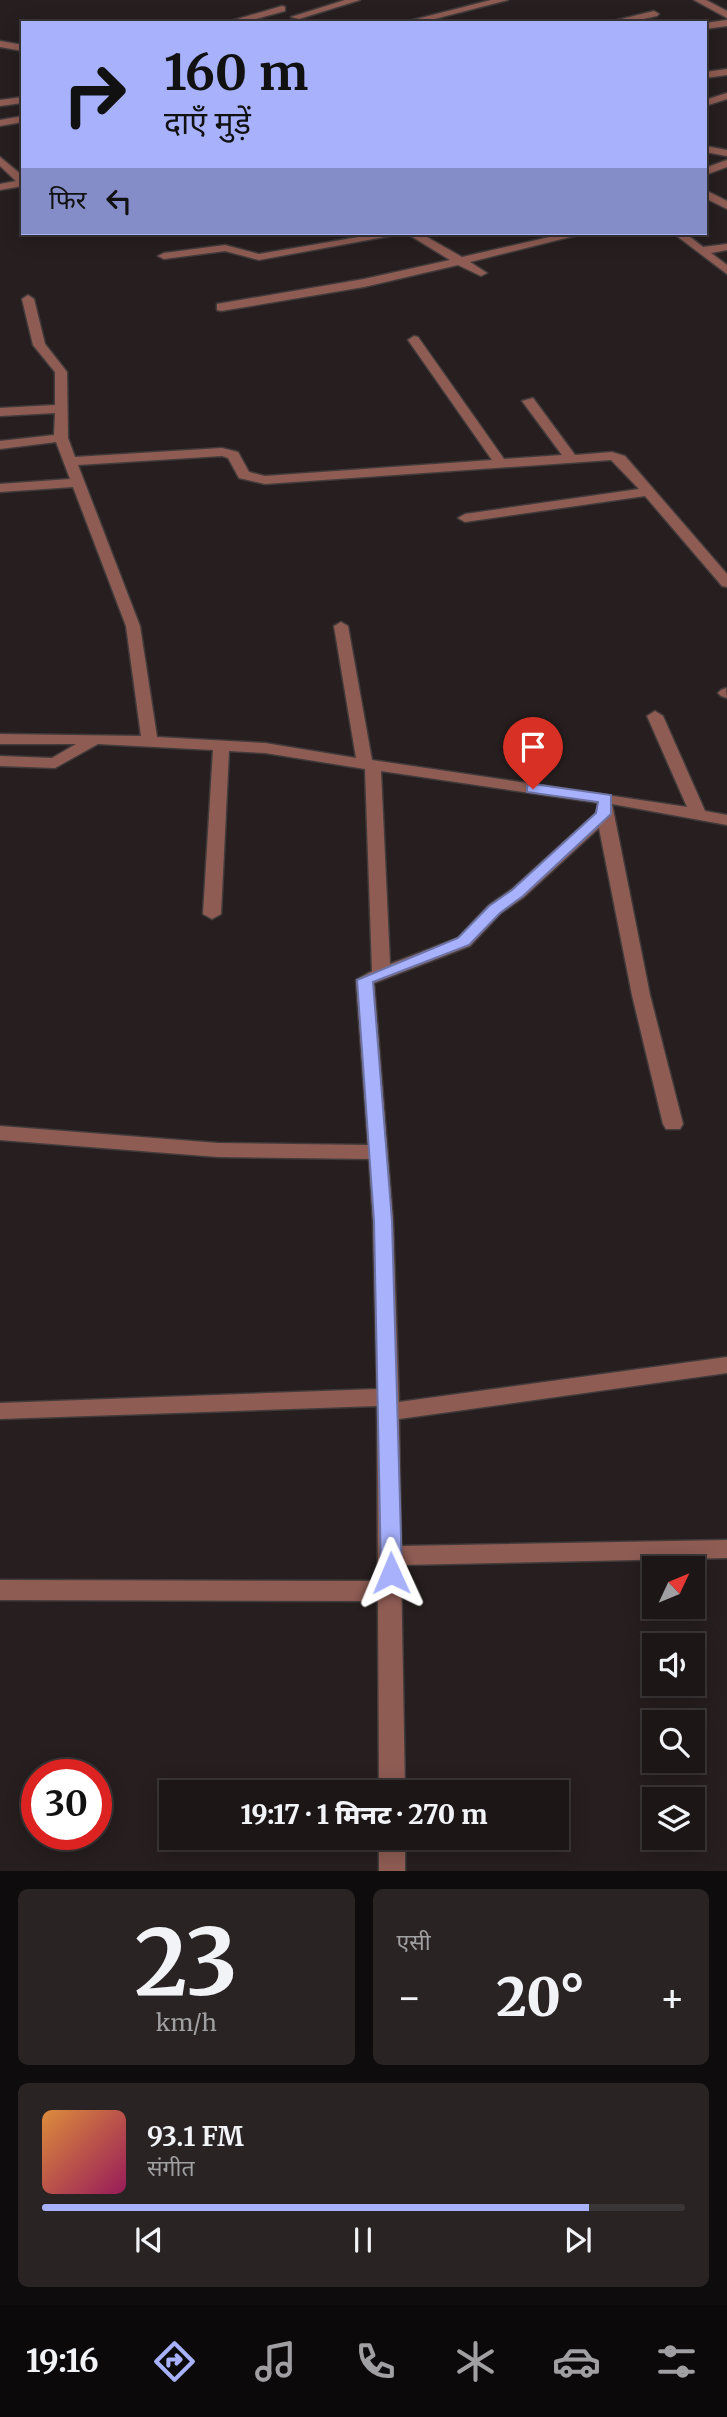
<!DOCTYPE html>
<html lang="hi">
<meta charset="utf-8">
<style>
:root{--surface:#1c1617;--page:#292324;--text:#f1f3f6;--muted:#a09fa1;--line:#3a3536;--accent:#a7b1fc}
body{margin:0;font-family:Merriweather,"Noto Sans Devanagari",serif;background:var(--page);color:var(--text);height:100vh;display:flex;flex-direction:column;font-size:26px;white-space:nowrap}
*{box-sizing:border-box;margin:0}
p{font-size:23px;color:var(--muted)}
.icon{flex:none;width:38px;height:38px;fill:none;stroke:currentColor;stroke-width:2;stroke-linecap:round;stroke-linejoin:round}
.map{position:relative;height:1871px;overflow:hidden}
.side{display:flex;flex-direction:column;gap:18px;padding:18px;background:#0f0c0d;flex:1}
.side>*{flex:none}
.top-card{position:absolute;left:21px;top:21px;width:686px;height:214px;border-radius:0px;box-shadow:0 4px 18px #0003,0 0 0 2px var(--line);background:#a7b1fc;color:#111;overflow:hidden}
.needle{width:46px;rotate:46deg}
.tools{position:absolute;left:642px;top:1556px;display:grid;gap:14px}
.tools a{display:grid;place-items:center;width:63px;height:63px;border-radius:0px;background:var(--surface);box-shadow:0 4px 18px #0003,0 0 0 2px var(--line);font-size:35px}
.speed{position:absolute;left:21px;top:1759px;display:flex;gap:14px;font-size:35px;font-weight:700;text-align:center}
.speed>*{display:grid;place-content:center;width:91px;height:91px;border-radius:50%;background:var(--surface);box-shadow:0 4px 18px #0003,0 0 0 2px var(--line);line-height:1}
.speed .limit{border:10px solid #d22;background:#fff;color:#111}
.pin{position:absolute;display:grid;place-items:center;width:60px;height:60px;color:#fff;margin:-72px -30px;border-radius:50% 50% 50% 0;rotate:-45deg;box-shadow:0 0 7px #0007}
.pin .icon{rotate:45deg}
.me{position:absolute;width:77px;margin:-38px;rotate:359deg;stroke-linejoin:round;filter:drop-shadow(0 0 5px #0008)}
.turn{display:flex;align-items:center;gap:24px;height:147px;padding:0 28px;font-size:32px}
.turn .icon{width:91px;height:91px;stroke-width:2.5}
.turn b{display:block;font-size:49px;line-height:60px}
.then{display:flex;align-items:center;height:66px;padding:0 28px;background:#0003;gap:14px;font-size:26px}
.big{font-size:52px;font-weight:800;line-height:1.1}
.side .tile{flex:1;display:flex;flex-direction:column;justify-content:center;gap:10px;min-width:0;padding:0 24px;border-radius:10px;background:var(--page)}
.side .dial{align-items:center;gap:0}
.dial b{font-size:91px;line-height:1}
.song{display:flex;align-items:center;gap:21px}
.cover{width:84px;height:84px;border-radius:10px;background:linear-gradient(135deg,hsl(30 70% 55%),hsl(330 70% 35%))}
.played{height:7px;border-radius:4px;background:linear-gradient(90deg,var(--accent) 85%,var(--line) 85%)}
.keys{display:flex;justify-content:space-around;direction:ltr}
.heat{display:flex;justify-content:space-between;align-items:center;font-size:38px;direction:ltr}
.side .tiles{flex:1;display:grid;gap:18px;grid-template-columns:1fr 1fr}
.tile:last-child{grid-column:span 2}
.trip{position:absolute;left:159px;top:1780px;width:410px;height:70px;border-radius:0px;background:var(--surface);box-shadow:0 4px 18px #0003,0 0 0 2px var(--line);font-weight:800;line-height:70px;text-align:center}
.tab-bar{display:flex;height:112px;justify-content:space-around;align-items:center;background:#0b0909;color:var(--muted)}
.tab-bar .icon{width:49px;height:49px}
.tab-bar .on{color:var(--accent)}
.tab-bar b{font-size:32px;color:var(--text)}
.map>svg:first-child{display:block}
</style>
<div class="map">
<svg width="727" height="1871" viewBox="0 0 727 1871">
<rect width="100%" height="100%" fill="#261e1f"/>
<g fill="none" stroke-linecap="round" stroke-linejoin="round">
<!-- minor casing -->
<g stroke="#423b3b" stroke-width="3">
<g id="minor">
<polygon points="345,0 360,0 299,19 291,17"/>
<polygon points="491,0 508,0 419,23 401,23"/>
<polygon points="694,0 706,0 727,11 727,18"/>
<polygon points="282,6 285,7 285,11 241,23 224,23"/>
<polygon points="654,11 659,14 657,16 625,23 605,23"/>
<polygon points="727,20 727,26 705,29 705,23"/>
<polygon points="0,41 23,45 23,51 0,47"/>
<polygon points="727,69 727,75 705,78 705,72"/>
<polygon points="727,93 727,99 705,106 705,100"/>
<polygon points="23,97 23,103 0,106 0,100"/>
<polygon points="23,116 23,122 0,126 0,120"/>
<polygon points="705,146 727,150 727,156 705,152"/>
<polygon points="0,157 23,176 23,186 0,190 0,184 16,181 0,166"/>
<polygon points="727,160 727,167 705,175 705,168"/>
<polygon points="705,190 727,201 727,209 705,198"/>
<polygon points="382,233 420,233 462,257 567,233 578,235 470,262 487,273 481,276 458,265 364,287 221,311 217,310 217,304 364,279 450,260 406,233 259,260 225,251 164,259 158,256 164,253 225,245 259,254"/>
<polygon points="673,233 685,233 703,247 727,244 727,250 711,253 727,265 727,274"/>
<path d="M28 295 34 299 45 344 67 372 68 438 75 457 222 448 238 452 249 472 265 476 492 460 408 340 414 336 418 337 504 459 562 455 522 401 533 398 575 455 612 452 625 456 727 574V587L722 586 645 496 465 522 458 518 465 514 639 489 611 460 265 484 239 478 228 458 222 456 78 465 140 626 157 737 265 743 356 758 334 626 341 622 348 626 372 760 687 807 647 716 655 711 663 716 705 811 727 815V825L612 804 650 995 683 1124 680 1129H666L663 1124 632 995 599 828 524 897 501 913 470 946 374 983 393 1221 399 1402 727 1357V1373L399 1419 401 1546 727 1540V1558L401 1565 405 1792H379L378 1601 0 1600V1580L378 1581 377 1406 0 1419V1403L377 1389 373 1221 369 1159 218 1157 0 1140V1126L218 1143 368 1145 356 980 372 971 365 769 265 753 229 751 221 914 212 919 203 914 213 750 98 744 55 768 0 766V756L52 758 76 744H0V734L141 736 126 626 73 487 0 492V484L70 479 56 442 0 449V441L54 435 55 413 0 416V408L55 405V372L33 345 22 299ZM381 771 599 803 596 813 512 889 489 905 458 938 390 964Z"/>
<polygon points="726,688 727,698 721,696 718,693 721,690"/>
<rect x="379" y="1838" width="26" height="33"/>
</g>
</g>
<!-- minor -->
<use href="#minor" fill="#8e5c53" fill-rule="evenodd"/>
</g>
<!-- route -->
<polygon fill="#a7b1fc" stroke="#6d73a4" stroke-width="2" points="533,784 611,795 611,814 523,896 500,913 469,945 373,982 392,1221 402,1573 399,1579 391,1582 384,1579 381,1573 374,1221 357,980 458,938 489,906 512,890 596,813 598,802 527,792 527,786"/>
</svg>
<div class="tools">
<a><svg class="needle" viewBox="-14 -14 28 28"><path d="M0-13l5 13h-10z" fill="#e53935"/><path d="M0 13l5-13h-10z" fill="#a09fa1"/></svg></a>
<a><svg class="icon" aria-label="sound" viewBox="0 0 24 24"><path d="M4 9h4l5-4v14l-5-4H4zM17 9q2 3 0 6"/></svg></a>
<a><svg class="icon" aria-label="search" viewBox="0 0 24 24"><circle cx="10" cy="10" r="6"/><path d="M15 15l6 6"/></svg></a>
<a><svg class="icon" aria-label="layers" viewBox="0 0 24 24"><path d="M12 4l9 5-9 5-9-5zM3 14l9 5 9-5"/></svg></a>
</div>
<div class="speed"><div class="limit">30</div></div>
<div class="pin" style="left:533px;top:789px;background:#d93025"><svg class="icon" aria-label="arrive" viewBox="0 0 24 24"><path d="M6 21V4h12l-3 4 3 4H6"/></svg></div>
<svg class="me" style="left:391px;top:1573px" viewBox="-20 -20 40 40"><path d="M0-17L14 15 0 8-14 15z" fill="#a7b1fc" stroke="#fff" stroke-width="4"/></svg>
<div class="trip">19:17 · 1 मिनट · 270 m</div>
<div class="top-card">
<div class="turn"><svg class="icon" aria-label="right" viewBox="0 0 24 24"><path d="M7 20v-9h11M14 6l5 5-5 5"/></svg><div><b>160 m</b>दाएँ मुड़ें</div></div>
<div class="then">फिर<svg class="icon" aria-label="left" viewBox="0 0 24 24"><path d="M17 20v-9H6M10 6l-5 5 5 5"/></svg></div>
</div>
</div>
<section class="side">
<div class="tiles">
<div class="tile dial"><b>23</b><p>km/h</p></div>
<div class="tile"><p>एसी</p>
<div class="heat"><a>−</a><b class="big">20°</b><a>+</a></div>
</div>
<div class="tile">
<div class="song"><i class="cover"></i><div><b>93.1 FM</b><p>संगीत</p></div></div>
<div class="played"></div>
<div class="keys"><svg class="icon" aria-label="previous" viewBox="0 0 24 24"><path d="M18 5L8 12l10 7zM5 5v14"/></svg><svg class="icon" aria-label="pause" viewBox="0 0 24 24"><path d="M8 5v14M16 5v14"/></svg><svg class="icon" aria-label="next" viewBox="0 0 24 24"><path d="M6 5l10 7-10 7zM19 5v14"/></svg></div>
</div>
</div>
</section>
<nav class="tab-bar">
<b>19:16</b>
<svg class="icon on" aria-label="directions" viewBox="0 0 24 24"><path d="M12 3l9 9-9 9-9-9zM9 14v-3h6M13 9l2 2-2 2"/></svg>
<svg class="icon" aria-label="music" viewBox="0 0 24 24"><path d="M9 18V5l10-2v13"/><circle cx="6" cy="18" r="3"/><circle cx="16" cy="16" r="3"/></svg>
<svg class="icon" aria-label="phone" viewBox="0 0 24 24"><path d="M5 4h4l2 5-3 2q2 4 5 5l2-3 5 2v4C11 20 4 13 5 4z"/></svg>
<svg class="icon" aria-label="climate" viewBox="0 0 24 24"><path d="M12 3v18M4 7l16 10M4 17L20 7"/></svg>
<svg class="icon" aria-label="car" viewBox="0 0 24 24"><path d="M5 17H2v-5l4-1 3-4h7l3 4 3 1v5h-3M9 17h6M6 11h13"/><circle cx="7" cy="17" r="2"/><circle cx="17" cy="17" r="2"/></svg>
<svg class="icon" aria-label="filters" viewBox="0 0 24 24"><path d="M4 7h16M4 17h16"/><circle cx="9" cy="7" r="2"/><circle cx="15" cy="17" r="2"/></svg>
</nav>
